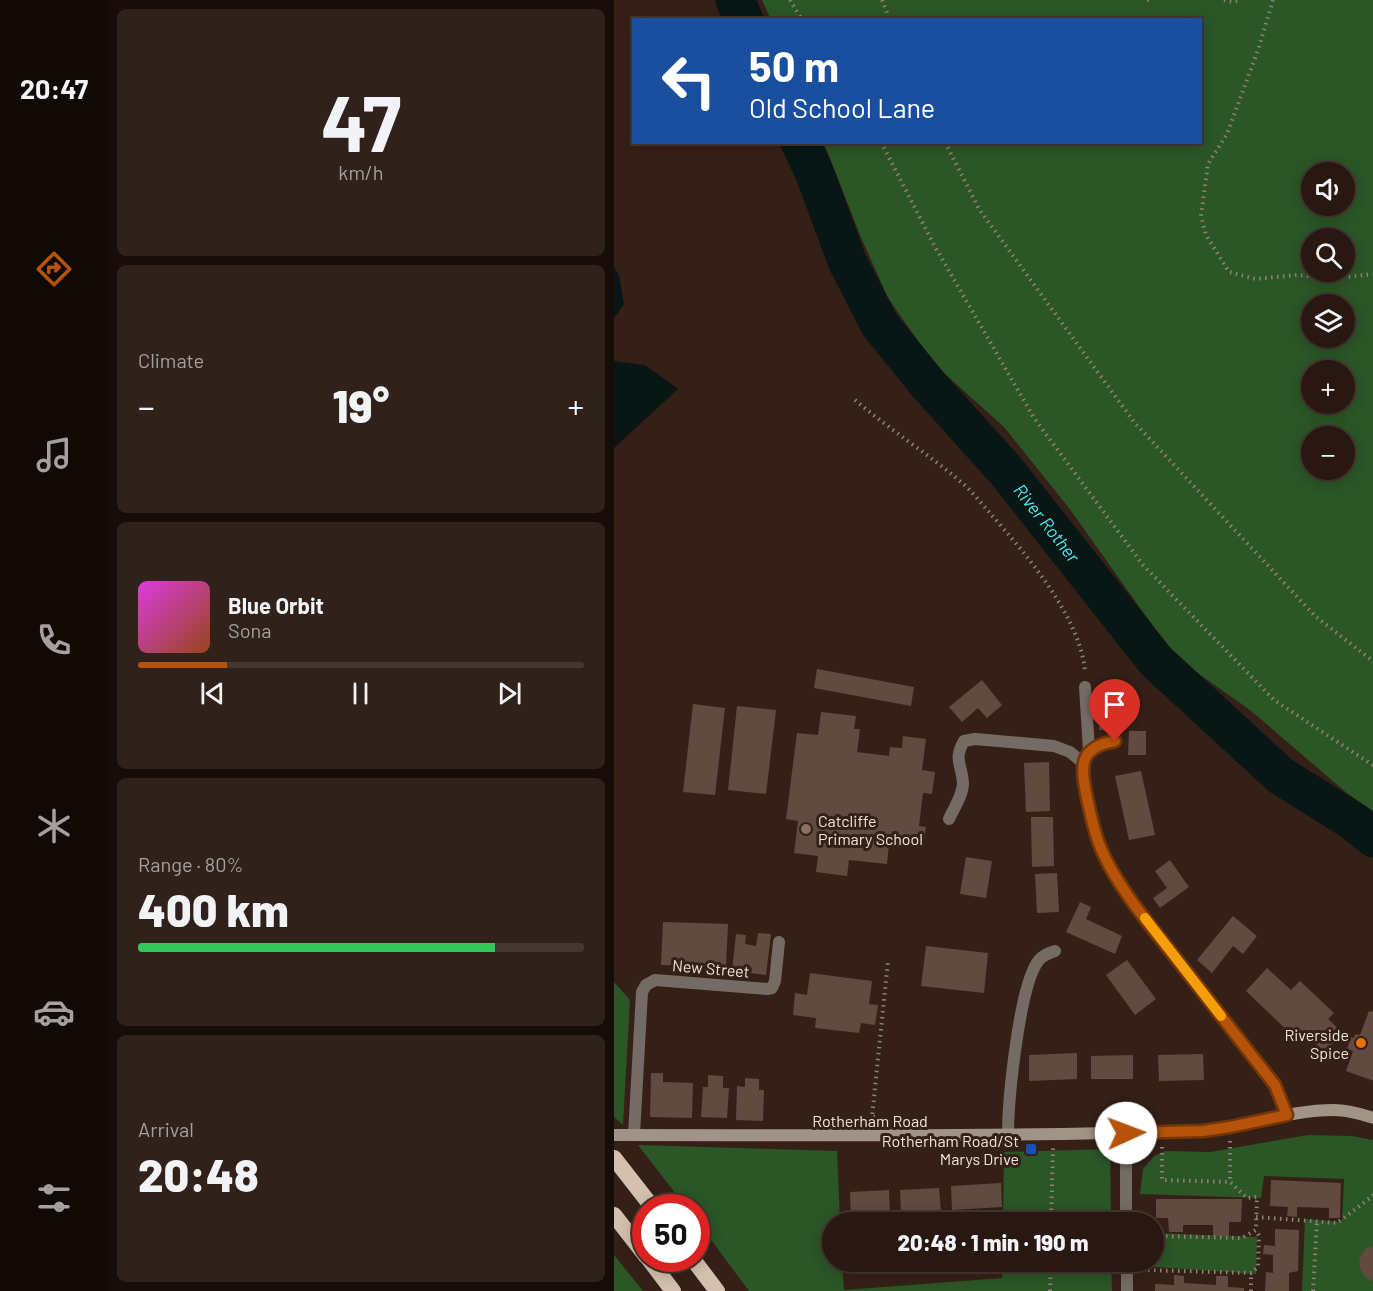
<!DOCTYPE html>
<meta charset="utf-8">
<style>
:root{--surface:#281811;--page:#30211a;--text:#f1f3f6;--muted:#a5a09f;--line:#443731;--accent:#b45309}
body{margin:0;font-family:Barlow,sans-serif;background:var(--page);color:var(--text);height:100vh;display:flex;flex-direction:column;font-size:22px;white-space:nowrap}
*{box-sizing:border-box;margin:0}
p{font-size:20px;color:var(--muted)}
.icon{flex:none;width:33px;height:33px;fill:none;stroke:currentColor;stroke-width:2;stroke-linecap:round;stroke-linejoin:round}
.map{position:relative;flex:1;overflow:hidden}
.side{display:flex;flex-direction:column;gap:9px;padding:9px;background:#160d09;width:506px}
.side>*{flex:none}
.top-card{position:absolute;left:18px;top:18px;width:570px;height:126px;border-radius:0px;box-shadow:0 3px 15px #0003,0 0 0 2px var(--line);background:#1a4fa0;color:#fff;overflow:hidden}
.tools{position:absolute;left:687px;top:162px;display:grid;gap:12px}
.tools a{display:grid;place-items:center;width:54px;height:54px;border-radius:50%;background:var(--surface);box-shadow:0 3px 15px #0003,0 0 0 2px var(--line);font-size:30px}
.speed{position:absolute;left:18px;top:1194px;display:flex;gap:12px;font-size:30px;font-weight:700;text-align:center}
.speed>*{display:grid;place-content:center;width:78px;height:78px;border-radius:50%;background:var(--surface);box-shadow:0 3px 15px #0003,0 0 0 2px var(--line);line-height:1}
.speed .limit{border:9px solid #d22;background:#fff;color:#111}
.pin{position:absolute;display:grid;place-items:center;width:51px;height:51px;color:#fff;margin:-62px -26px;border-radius:50% 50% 50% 0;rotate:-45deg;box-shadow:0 0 6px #0007}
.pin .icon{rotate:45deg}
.me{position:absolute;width:66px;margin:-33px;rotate:88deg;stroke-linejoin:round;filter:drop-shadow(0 0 4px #0008)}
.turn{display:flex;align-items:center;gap:21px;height:126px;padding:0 18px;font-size:27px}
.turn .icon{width:78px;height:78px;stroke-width:2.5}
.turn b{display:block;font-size:42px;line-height:51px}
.big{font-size:45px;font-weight:800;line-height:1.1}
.side .widget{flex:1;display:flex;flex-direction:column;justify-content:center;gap:9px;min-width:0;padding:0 21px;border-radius:9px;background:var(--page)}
.side .dial{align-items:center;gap:0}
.dial b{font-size:78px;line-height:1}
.song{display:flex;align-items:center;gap:18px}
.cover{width:72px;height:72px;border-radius:9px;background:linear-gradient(135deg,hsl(300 70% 55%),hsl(20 70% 35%))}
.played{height:6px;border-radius:3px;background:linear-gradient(90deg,var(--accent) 20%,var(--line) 20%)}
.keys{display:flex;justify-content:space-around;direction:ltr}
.heat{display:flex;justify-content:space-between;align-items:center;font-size:33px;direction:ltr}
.charge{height:9px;border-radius:4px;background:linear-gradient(90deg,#34c759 80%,var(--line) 0)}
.trip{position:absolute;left:208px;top:1212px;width:342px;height:60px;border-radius:30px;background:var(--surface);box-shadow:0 3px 15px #0003,0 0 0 2px var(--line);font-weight:800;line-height:60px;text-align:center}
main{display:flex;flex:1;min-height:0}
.tab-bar{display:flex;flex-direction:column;width:108px;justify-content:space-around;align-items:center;background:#100a07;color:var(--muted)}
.tab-bar .icon{width:42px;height:42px}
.tab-bar .current{color:var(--accent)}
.tab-bar b{font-size:27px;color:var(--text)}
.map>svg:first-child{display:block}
</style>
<main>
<nav class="tab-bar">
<b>20:47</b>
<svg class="icon current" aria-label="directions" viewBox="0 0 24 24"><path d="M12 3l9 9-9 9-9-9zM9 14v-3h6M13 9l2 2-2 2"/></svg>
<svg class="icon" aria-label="music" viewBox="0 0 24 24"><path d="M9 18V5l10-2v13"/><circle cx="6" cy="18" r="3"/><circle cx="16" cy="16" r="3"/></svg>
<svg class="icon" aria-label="phone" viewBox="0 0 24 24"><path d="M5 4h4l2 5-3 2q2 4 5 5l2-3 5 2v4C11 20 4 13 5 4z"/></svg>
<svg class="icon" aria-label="climate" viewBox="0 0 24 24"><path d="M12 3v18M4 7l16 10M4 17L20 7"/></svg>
<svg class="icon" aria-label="car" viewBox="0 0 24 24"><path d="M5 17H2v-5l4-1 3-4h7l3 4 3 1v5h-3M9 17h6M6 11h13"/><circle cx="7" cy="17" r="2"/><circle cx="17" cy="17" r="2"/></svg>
<svg class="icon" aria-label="filters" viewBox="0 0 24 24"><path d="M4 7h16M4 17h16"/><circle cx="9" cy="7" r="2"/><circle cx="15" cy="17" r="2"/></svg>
</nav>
<section class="side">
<div class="widget dial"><b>47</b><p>km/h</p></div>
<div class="widget"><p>Climate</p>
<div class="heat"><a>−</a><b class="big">19°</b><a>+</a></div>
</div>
<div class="widget">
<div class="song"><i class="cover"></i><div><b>Blue Orbit</b><p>Sona</p></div></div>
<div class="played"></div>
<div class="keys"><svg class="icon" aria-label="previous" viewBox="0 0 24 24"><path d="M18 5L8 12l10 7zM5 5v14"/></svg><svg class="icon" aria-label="pause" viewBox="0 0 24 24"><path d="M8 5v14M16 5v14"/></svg><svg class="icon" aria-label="next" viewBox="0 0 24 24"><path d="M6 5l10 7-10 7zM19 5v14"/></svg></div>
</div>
<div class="widget"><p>Range · 80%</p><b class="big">400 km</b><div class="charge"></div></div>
<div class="widget"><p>Arrival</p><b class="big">20:48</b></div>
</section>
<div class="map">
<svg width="760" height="1291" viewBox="0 0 760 1291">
<rect width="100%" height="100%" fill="#352017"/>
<!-- green -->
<g fill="#2b5626" fill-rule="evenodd">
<path d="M148 0H759V811L734 794 636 710 561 657 455 508 390 427 321 365 274 298 246 235 210 143 586 142V20H157ZM730 172V206H698V172ZM730 238V272H698V238ZM730 304V338H698V304ZM730 370V404H698V370ZM698 436H730V470H698Z"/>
<polygon points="0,982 16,1000 9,1125 0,1117"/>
<polygon points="694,1135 738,1136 759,1140 759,1291 688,1291 691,1219 728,1222 730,1179 650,1176 647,1198 526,1194 529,1169 540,1156 552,1151 596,1152"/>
<polygon points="24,1145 223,1151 226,1222 219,1222 219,1262 228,1262 230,1290 388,1278 389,1262 497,1262 498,1291 135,1291 83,1221 82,1208 72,1207"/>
<polygon points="496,1149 497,1222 389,1222 390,1152"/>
<polygon points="540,1233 643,1237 642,1274 527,1266 527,1262 540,1262"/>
<polygon points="0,1255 29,1291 0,1291"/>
</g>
<!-- water -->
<g fill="#081616">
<polygon points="0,267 5,275 10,304 2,316 0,317"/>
<polygon points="0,361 31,365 64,389 0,448"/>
</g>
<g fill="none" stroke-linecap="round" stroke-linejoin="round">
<!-- river -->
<g stroke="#081616" stroke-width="39">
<polyline points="121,0 130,20"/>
<path id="s1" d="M186 142 201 174 233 261 266 325 313 383 393 472 542 661 667 776 739 821 760 838"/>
</g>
</g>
<!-- building -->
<g fill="#614a40">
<polygon points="203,669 300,687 297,706 200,688"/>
<polygon points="368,680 388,705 373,718 364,708 348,722 335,707"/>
<rect x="485" y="693" width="15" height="37"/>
<polygon points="79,704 111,708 101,795 69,792"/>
<polygon points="123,706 162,710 152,794 114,790"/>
<polygon points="207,712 242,716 240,729 246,729 243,752 275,756 276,747 288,748 289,736 312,739 308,770 321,772 318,794 309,793 305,826 312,827 309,848 275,844 273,864 235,860 233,876 202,872 204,856 180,853 184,821 172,819 183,733 204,735"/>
<polygon points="515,731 532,731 532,755 514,755"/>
<polygon points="435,762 436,811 412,812 410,763"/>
<polygon points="527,771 541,835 515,840 501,776"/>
<polygon points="417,817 439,817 440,866 418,867"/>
<polygon points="352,857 378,861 372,898 346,894"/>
<polygon points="556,860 575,887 546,908 539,898 553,888 541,871"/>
<polygon points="443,873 445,912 423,913 421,874"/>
<polygon points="466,902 477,907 472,919 508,936 501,954 452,932"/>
<polygon points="619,916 643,936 629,954 619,946 598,973 583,960"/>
<polygon points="49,922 114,924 112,967 47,965"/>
<polygon points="144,933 157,934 152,975 118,971 122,934 132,935 131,944 142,946"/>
<polygon points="312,946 374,953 370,993 307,986"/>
<polygon points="513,960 542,999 521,1015 492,975"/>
<polygon points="653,968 677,990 686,981 720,1013 714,1019 729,1033 710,1052 692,1034 684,1041 632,991"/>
<polygon points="196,973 258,981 255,1004 264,1005 261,1025 247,1023 245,1033 201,1028 202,1018 179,1015 181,993 193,995"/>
<polygon points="755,1011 760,1012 760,1081 732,1071 739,1051 733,1049 737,1037 740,1038 741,1034 746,1035"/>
<polygon points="463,1053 463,1079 415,1081 415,1055"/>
<polygon points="589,1054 590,1080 545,1081 544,1055"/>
<polygon points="519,1055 519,1079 477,1079 477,1056"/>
<polygon points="37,1073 49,1073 49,1082 79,1083 78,1118 36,1117"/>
<polygon points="94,1075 109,1076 109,1088 115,1088 113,1118 87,1117 89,1087 94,1087"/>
<polygon points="131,1078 145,1079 145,1090 150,1090 149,1121 122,1120 123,1086 131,1087"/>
<polygon points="657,1180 727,1183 726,1218 715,1218 715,1208 683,1207 683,1217 673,1216 674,1207 656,1206"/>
<polygon points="387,1183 388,1207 338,1210 337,1186"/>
<polygon points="325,1188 327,1211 287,1214 286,1190"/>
<polygon points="275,1190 276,1215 237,1217 236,1192"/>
<polygon points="542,1199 628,1199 627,1222 615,1222 615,1236 599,1236 599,1225 569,1225 569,1232 555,1232 554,1218 542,1218"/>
<polygon points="661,1229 685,1230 684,1271 675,1273 675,1291 651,1291 652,1272 659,1273 659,1255 649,1254 650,1245 661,1246"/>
<polygon points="760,1245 760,1282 750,1276 746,1268 745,1259 752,1248"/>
<polygon points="560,1275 570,1276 570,1283 602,1285 602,1276 614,1276 614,1287 630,1288 630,1291 541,1291 541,1284 560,1285"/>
</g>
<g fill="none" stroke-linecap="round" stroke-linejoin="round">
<!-- path -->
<g stroke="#928079" stroke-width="4" stroke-dasharray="1.5 4.5" stroke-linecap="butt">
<polyline points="176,0 188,20"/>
<polyline points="268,0 276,20"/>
<polyline points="533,0 536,0"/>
<polyline points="610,0 618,2 627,0"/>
<polyline points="659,0 644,50 613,134 594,164 587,216 592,235 615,272 641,279 683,275 722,278 760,274"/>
<polyline points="267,142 320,245 420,418 529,565 660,700 760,766"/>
<polyline points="331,142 365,209 520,422 701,616 760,662"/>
<path d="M241 400C275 429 313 453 347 482 357 490 366 502 375 512 411 553 466 616 471 671"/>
<polyline points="261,1117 258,1117 274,961"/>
<polyline points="616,1141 616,1182"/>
<polyline points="642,1217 723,1223 760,1195"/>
<polyline points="437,1222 439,1148"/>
<polyline points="540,1236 628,1238 642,1230 643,1197 633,1198 616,1182 548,1180 548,1147"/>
<polyline points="528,1270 637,1273 644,1267 645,1236 642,1230"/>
<polyline points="436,1291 437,1262"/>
<polyline points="637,1291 637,1273"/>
<polyline points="699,1291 703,1222"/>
</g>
<!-- service -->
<g stroke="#746c64" stroke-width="12">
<polyline points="471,687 475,750"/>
<path d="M335 819C340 808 349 795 349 783 348 764 339 760 350 741L361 739 440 746 456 752 468 762"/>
<path d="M394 1135C394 1102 405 984 425 960 429 955 435 953 441 951"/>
</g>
<!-- minor -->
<g stroke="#746c64" stroke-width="12">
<path d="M501 741C463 748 467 766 473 798 477 815 480 834 488 851 505 889 534 923 560 956 593 999 627 1042 661 1085L673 1115"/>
<polyline points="512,1133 512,1222"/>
<polyline points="20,1135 28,992 32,985 41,980 153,989 158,988 161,981 165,942"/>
<polyline points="513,1262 513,1291"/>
</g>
<!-- secondary -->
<path stroke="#a19487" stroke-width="12" d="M0 1135C192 1135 384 1137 576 1131 625 1130 671 1110 720 1110 733 1110 747 1114 760 1118"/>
<!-- trunk -->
<g stroke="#d3c0ae" stroke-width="16">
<polyline points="0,1158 39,1208"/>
<polyline points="0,1215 32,1256"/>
<polyline points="34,1258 59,1291"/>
<polyline points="78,1258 103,1291"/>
</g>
</g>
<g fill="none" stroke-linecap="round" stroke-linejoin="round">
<!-- route casing -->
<g stroke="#753606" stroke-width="15">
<path id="route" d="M501 741C463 748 467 767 473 798 477 815 480 834 488 851 504 887 532 920 557 952 592 996 626 1041 661 1085L673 1115 616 1127 589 1131 512 1133"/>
</g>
<!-- route -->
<use href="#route" stroke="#b45309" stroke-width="10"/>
<!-- slow -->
<polyline stroke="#f59e0b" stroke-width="10" points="531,918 607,1016"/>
</g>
<!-- markers -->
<circle fill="#8d6e63" stroke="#352017" stroke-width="2" cx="192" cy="829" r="6"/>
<circle fill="#e8710a" stroke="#352017" stroke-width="2" cx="747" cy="1043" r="6"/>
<rect fill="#1a4fb4" stroke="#352017" stroke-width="2" x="411" y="1143" width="12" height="12" rx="3"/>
<g text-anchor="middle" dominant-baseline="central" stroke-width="6" stroke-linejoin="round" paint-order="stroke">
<!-- poi labels -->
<g font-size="16" fill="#f0e2dc" stroke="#352017" text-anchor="end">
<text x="204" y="820" text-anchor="start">Catcliffe<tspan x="204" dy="18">Primary School</tspan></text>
<text x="735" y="1034">Riverside<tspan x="735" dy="18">Spice</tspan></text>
<text x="405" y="1140">Rotherham Road/St<tspan x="405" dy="18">Marys Drive</tspan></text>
</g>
<!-- street labels -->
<g font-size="16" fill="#f0e2dc" stroke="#352017">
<text transform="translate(97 968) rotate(5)">New Street</text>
<text x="256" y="1120">Rotherham Road</text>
</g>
<!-- water labels -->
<g font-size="18" font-style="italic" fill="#51eaeb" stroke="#352017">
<text stroke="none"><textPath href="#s1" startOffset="459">River Rother</textPath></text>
</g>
</g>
</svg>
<div class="tools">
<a><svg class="icon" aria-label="sound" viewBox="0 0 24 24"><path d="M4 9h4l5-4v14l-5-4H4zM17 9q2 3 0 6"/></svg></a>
<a><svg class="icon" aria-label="search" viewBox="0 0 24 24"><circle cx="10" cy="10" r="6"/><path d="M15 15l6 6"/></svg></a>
<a><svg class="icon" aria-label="layers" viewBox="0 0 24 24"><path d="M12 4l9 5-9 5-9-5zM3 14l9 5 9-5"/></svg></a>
<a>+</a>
<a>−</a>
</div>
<div class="speed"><div class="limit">50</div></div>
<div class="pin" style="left:501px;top:741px;background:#d93025"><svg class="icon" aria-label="arrive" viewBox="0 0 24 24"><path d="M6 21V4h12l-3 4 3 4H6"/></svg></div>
<svg class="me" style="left:512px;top:1133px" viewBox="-20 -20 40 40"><circle r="19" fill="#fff"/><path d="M0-13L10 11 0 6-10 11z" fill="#b45309"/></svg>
<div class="trip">20:48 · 1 min · 190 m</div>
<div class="top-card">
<div class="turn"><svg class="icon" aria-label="left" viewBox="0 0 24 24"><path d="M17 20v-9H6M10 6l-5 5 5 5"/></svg><div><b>50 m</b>Old School Lane</div></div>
</div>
</div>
</main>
